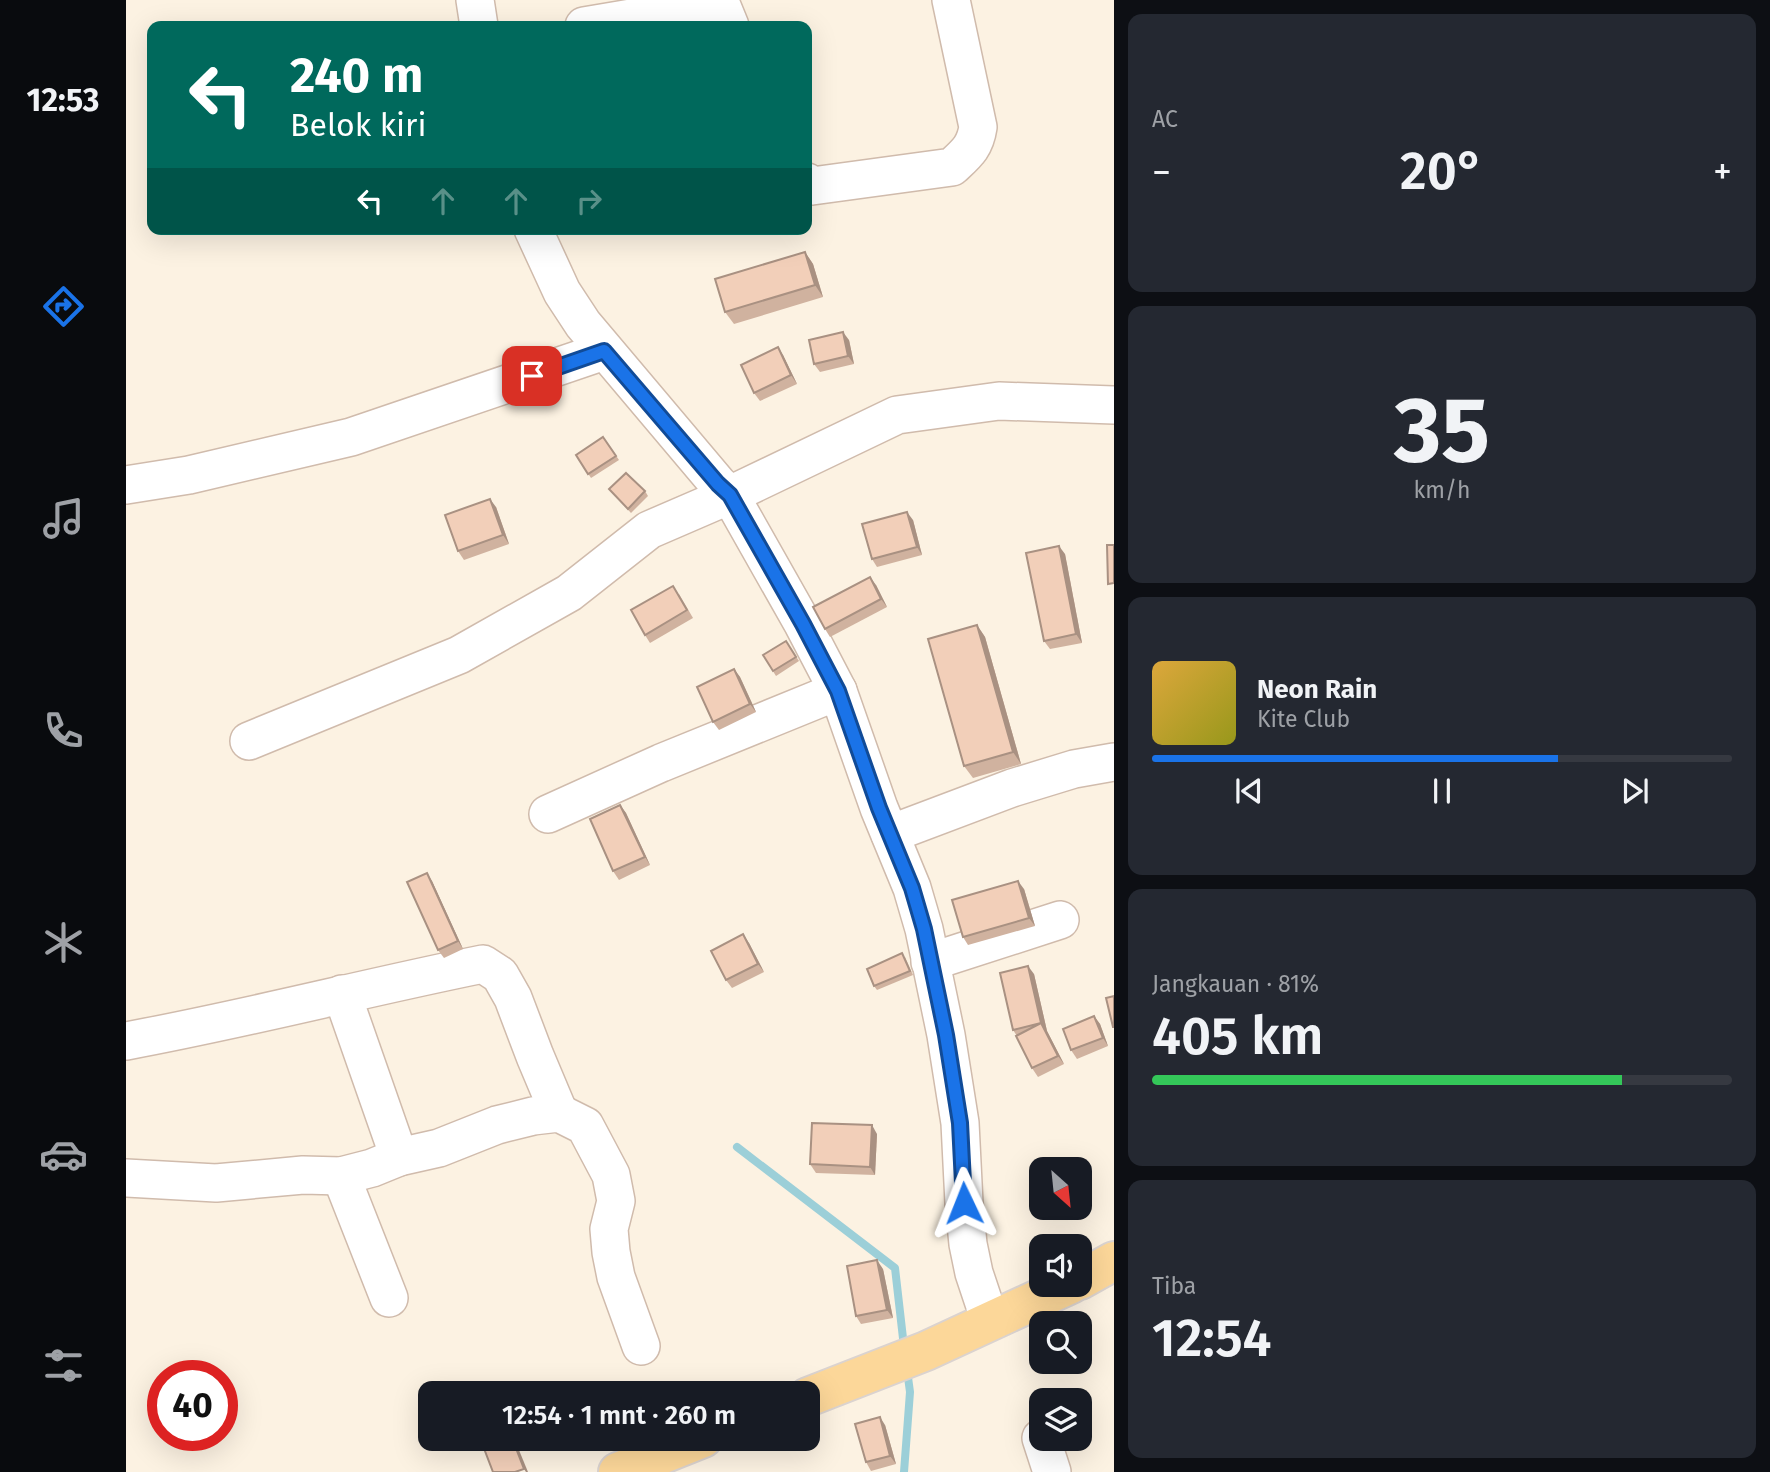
<!DOCTYPE html>
<html lang="id">
<meta charset="utf-8">
<style>
:root{--surface:#171b24;--page:#242831;--text:#f1f3f6;--muted:#9ea1a6;--line:#363941;--accent:#1a73e8}
body{margin:0;font-family:"Fira Sans",sans-serif;background:var(--page);color:var(--text);height:100vh;display:flex;flex-direction:column;font-size:26px;white-space:nowrap}
*{box-sizing:border-box;margin:0}
p{font-size:23px;color:var(--muted)}
.icon{flex:none;width:38px;height:38px;fill:none;stroke:currentColor;stroke-width:2;stroke-linecap:round;stroke-linejoin:round}
.map{position:relative;flex:1;overflow:hidden}
.side{display:flex;flex-direction:column;gap:14px;padding:14px;background:#0d0f14;width:656px}
.side>*{flex:none}
.banner{position:absolute;left:21px;top:21px;width:665px;height:214px;border-radius:14px;box-shadow:0 7px 28px #0002;background:#00695c;color:#fff;overflow:hidden}
.needle{width:46px;rotate:153deg}
.fabs{position:absolute;left:903px;top:1157px;display:grid;gap:14px}
.fabs a{display:grid;place-items:center;width:63px;height:63px;border-radius:14px;background:var(--surface);box-shadow:0 7px 28px #0002;font-size:35px}
.speed{position:absolute;left:21px;top:1360px;display:flex;gap:14px;font-size:35px;font-weight:700;text-align:center}
.speed>*{display:grid;place-content:center;width:91px;height:91px;border-radius:50%;background:var(--surface);box-shadow:0 7px 28px #0002;line-height:1}
.speed .limit{border:10px solid #d22;background:#fff;color:#111}
.pin{position:absolute;display:grid;place-items:center;width:60px;height:60px;color:#fff;margin:-30px;border-radius:14px;box-shadow:0 4px 10px #0006}
.me{position:absolute;width:77px;margin:-38px;rotate:358deg;stroke-linejoin:round;filter:drop-shadow(0 0 5px #0008)}
.turn{display:flex;align-items:center;gap:24px;height:147px;padding:0 28px;font-size:32px}
.turn .icon{width:91px;height:91px;stroke-width:2.5}
.turn b{display:block;font-size:49px;line-height:60px}
.lanes{display:flex;align-items:center;height:66px;padding:0 28px;background:#0003;justify-content:center;gap:35px;direction:ltr}
.lanes .off{opacity:.35}
.big{font-size:52px;font-weight:600;line-height:1.1}
.side .card{flex:1;display:flex;flex-direction:column;justify-content:center;gap:10px;min-width:0;padding:0 24px;border-radius:14px;background:var(--page)}
.side .dial{align-items:center;gap:0}
.dial b{font-size:91px;line-height:1}
.song{display:flex;align-items:center;gap:21px}
.cover{width:84px;height:84px;border-radius:10px;background:linear-gradient(135deg,hsl(40 70% 55%),hsl(60 70% 35%))}
.played{height:7px;border-radius:4px;background:linear-gradient(90deg,var(--accent) 70%,var(--line) 70%)}
.keys{display:flex;justify-content:space-around;direction:ltr}
.heat{display:flex;justify-content:space-between;align-items:center;font-size:38px;direction:ltr}
.charge{height:10px;border-radius:5px;background:linear-gradient(90deg,#34c759 81%,var(--line) 0)}
.trip{position:absolute;left:292px;top:1381px;width:402px;height:70px;border-radius:14px;background:var(--surface);box-shadow:0 7px 28px #0002;font-weight:600;line-height:70px;text-align:center}
main{display:flex;flex:1;min-height:0}
.tabs{display:flex;flex-direction:column;width:126px;justify-content:space-around;align-items:center;background:#090b0e;color:var(--muted)}
.tabs .icon{width:49px;height:49px}
.tabs .on{color:var(--accent)}
.tabs b{font-size:32px;color:var(--text)}
.map>svg:first-child{display:block}
</style>
<main>
<nav class="tabs">
<b>12:53</b>
<svg class="icon on" aria-label="directions" viewBox="0 0 24 24"><path d="M12 3l9 9-9 9-9-9zM9 14v-3h6M13 9l2 2-2 2"/></svg>
<svg class="icon" aria-label="music" viewBox="0 0 24 24"><path d="M9 18V5l10-2v13"/><circle cx="6" cy="18" r="3"/><circle cx="16" cy="16" r="3"/></svg>
<svg class="icon" aria-label="phone" viewBox="0 0 24 24"><path d="M5 4h4l2 5-3 2q2 4 5 5l2-3 5 2v4C11 20 4 13 5 4z"/></svg>
<svg class="icon" aria-label="climate" viewBox="0 0 24 24"><path d="M12 3v18M4 7l16 10M4 17L20 7"/></svg>
<svg class="icon" aria-label="car" viewBox="0 0 24 24"><path d="M5 17H2v-5l4-1 3-4h7l3 4 3 1v5h-3M9 17h6M6 11h13"/><circle cx="7" cy="17" r="2"/><circle cx="17" cy="17" r="2"/></svg>
<svg class="icon" aria-label="filters" viewBox="0 0 24 24"><path d="M4 7h16M4 17h16"/><circle cx="9" cy="7" r="2"/><circle cx="15" cy="17" r="2"/></svg>
</nav>
<div class="map">
<svg width="988" height="1472" viewBox="0 0 988 1472">
<rect width="100%" height="100%" fill="#fcf2e2"/>
<g fill="none" stroke-linecap="round" stroke-linejoin="round">
<!-- stream -->
<g stroke="#9ccfd8" stroke-width="8">
<polyline points="611,1147 769,1268 778,1347"/>
<polyline points="778,1472 784,1392 781,1370"/>
</g>
<!-- minor casing -->
<g stroke="#d0bbac" stroke-width="40">
<g id="minor">
<polyline points="349,0 353,26"/>
<polyline points="458,26 523,15 581,9 595,4 604,26"/>
<path d="M681 182 686 186 826 167C841 153 849 147 852 127L825 0"/>
<polyline points="407,229 436,292 457,324 592,484 604,495 677,624 712,691 753,808 786,888 798,929 820,1035 834,1123 838,1203 842,1244 848,1273 864,1321"/>
<polyline points="0,485 63,475 225,437 478,351"/>
<polyline points="123,741 333,655 443,593 523,530 604,495 771,415 873,401 988,405"/>
<polyline points="422,814 535,763 712,691"/>
<polyline points="764,834 886,788 948,769 988,762"/>
<polyline points="804,962 934,920"/>
<polyline points="216,994 273,1157"/>
<path d="M0 1041C120 1019 238 988 357 964L374 975 387 998 409 1056 433 1113"/>
<polyline points="215,1176 263,1298"/>
<polyline points="0,1178 90,1183 177,1175 215,1176 246,1168 273,1157 313,1148 371,1125 407,1116 433,1113 459,1126 485,1175 490,1201 483,1229 485,1252 490,1277 515,1346"/>
<polyline points="915,1438 926,1472"/>
</g>
</g>
<!-- major casing -->
<g stroke="#dbd3cf" stroke-width="42">
<g id="major">
<polyline points="954,1280 988,1261"/>
<polyline points="682,1397 800,1351 945,1284"/>
<polyline points="492,1472 577,1438"/>
</g>
</g>
<!-- minor -->
<use href="#minor" stroke="#fff" stroke-width="37"/>
<!-- major -->
<use href="#major" stroke="#fcd799" stroke-width="38"/>
</g>
<!-- wall -->
<g fill="#d0b29f">
<polygon points="679,252 687,264 697,297 608,324 599,312"/>
<polygon points="723,340 728,364 694,372 688,364"/>
<polygon points="657,355 671,384 634,401 628,393"/>
<polygon points="477,437 493,460 465,478 450,455"/>
<polygon points="483,489 519,491 522,496 505,513"/>
<polygon points="370,507 383,544 338,560 332,551"/>
<polygon points="787,520 796,555 751,567 746,559"/>
<polygon points="939,554 956,643 924,649 918,641"/>
<polygon points="750,585 761,607 704,637 699,629"/>
<polygon points="553,594 567,618 524,643 519,635"/>
<polygon points="851,625 859,637 895,764 847,778 838,766"/>
<polygon points="660,641 673,661 650,676 637,655"/>
<polygon points="608,669 614,677 630,712 593,730 587,722"/>
<polygon points="494,805 500,813 524,865 493,880 487,871"/>
<polygon points="306,881 337,949 318,958 312,950"/>
<polygon points="898,889 909,926 842,945 837,937"/>
<polygon points="623,943 638,972 606,988 600,980"/>
<polygon points="779,957 787,975 751,990 748,986"/>
<polygon points="908,974 921,1031 938,1064 912,1077 906,1068 891,1036 887,1030"/>
<polygon points="968,1016 974,1024 982,1046 951,1059 945,1050"/>
<polygon points="751,1134 749,1175 690,1173 684,1164"/>
<polygon points="757,1269 767,1318 735,1324 730,1316"/>
<polygon points="759,1425 770,1464 745,1471 740,1462"/>
<polygon points="425,1438 457,1438 458,1443 432,1451"/>
</g>
<!-- shaded-wall -->
<g fill="#a99182">
<polygon points="679,252 687,264 697,297 689,285"/>
<polygon points="717,332 723,340 728,364 722,356"/>
<polygon points="652,347 657,355 671,384 665,375"/>
<polygon points="364,499 370,507 383,544 377,535"/>
<polygon points="781,512 787,520 796,555 791,547"/>
<polygon points="933,546 939,554 956,643 950,634"/>
<polygon points="744,577 750,585 761,607 755,599"/>
<polygon points="851,625 859,637 895,764 887,752"/>
<polygon points="608,669 614,677 630,712 624,704"/>
<polygon points="494,805 500,813 524,865 519,857"/>
<polygon points="301,873 306,881 337,949 332,941"/>
<polygon points="892,881 898,889 909,926 903,918"/>
<polygon points="617,934 623,943 638,972 632,964"/>
<polygon points="902,966 908,974 921,1031 938,1064 932,1056 915,1023"/>
<polygon points="968,1016 974,1024 982,1046 977,1038"/>
<polygon points="746,1125 751,1134 749,1175 744,1167"/>
<polygon points="751,1260 757,1269 767,1318 761,1310"/>
<polygon points="754,1417 759,1425 770,1464 764,1456"/>
<polygon points="386,1438 388,1438 402,1472 400,1472 398,1469"/>
</g>
<!-- building -->
<g fill="#f2cfb9" stroke="#a99182" stroke-width="2">
<polygon points="679,252 689,285 599,312 589,279"/>
<polygon points="717,332 722,356 688,364 683,340"/>
<polygon points="652,347 665,375 628,393 615,365"/>
<polygon points="477,437 490,456 462,474 450,455"/>
<polygon points="500,473 519,491 502,509 483,489"/>
<polygon points="364,499 377,535 332,551 319,515"/>
<polygon points="781,512 791,547 746,559 736,524"/>
<polygon points="981,545 988,545 988,583 982,584"/>
<polygon points="933,546 950,634 918,641 900,553"/>
<polygon points="744,577 755,599 699,629 687,607"/>
<polygon points="547,586 561,610 519,635 505,610"/>
<polygon points="851,625 887,752 838,766 802,639"/>
<polygon points="660,641 670,657 647,671 637,655"/>
<polygon points="608,669 624,704 587,722 571,687"/>
<polygon points="494,805 519,857 487,871 464,819"/>
<polygon points="301,873 332,941 312,950 281,882"/>
<polygon points="892,881 903,918 837,937 826,900"/>
<polygon points="617,934 632,964 600,980 585,951"/>
<polygon points="776,953 784,971 748,986 741,969"/>
<polygon points="902,966 915,1023 932,1056 906,1068 890,1036 915,1023 887,1030 874,973"/>
<polygon points="988,996 988,1027 987,1027 980,998"/>
<polygon points="968,1016 977,1038 945,1050 937,1029"/>
<polygon points="686,1123 746,1125 744,1167 684,1164"/>
<polygon points="751,1260 761,1310 730,1316 721,1266"/>
<polygon points="437,1386 439,1393 416,1393"/>
<polygon points="754,1417 764,1456 740,1462 729,1424"/>
<polygon points="354,1438 386,1438 398,1469 389,1472 367,1472"/>
<polygon points="425,1438 439,1438 427,1443"/>
</g>
<g fill="none" stroke-linecap="round" stroke-linejoin="round">
<!-- route casing -->
<g stroke="#114b97" stroke-width="18">
<polyline id="route" points="406,376 478,351 592,484 604,495 677,624 712,691 753,808 786,888 798,929 820,1035 834,1123 838,1203"/>
</g>
<!-- route -->
<use href="#route" stroke="#1a73e8" stroke-width="12"/>
</g>
</svg>
<div class="fabs">
<a><svg class="needle" viewBox="-14 -14 28 28"><path d="M0-13l5 13h-10z" fill="#e53935"/><path d="M0 13l5-13h-10z" fill="#9ea1a6"/></svg></a>
<a><svg class="icon" aria-label="sound" viewBox="0 0 24 24"><path d="M4 9h4l5-4v14l-5-4H4zM17 9q2 3 0 6"/></svg></a>
<a><svg class="icon" aria-label="search" viewBox="0 0 24 24"><circle cx="10" cy="10" r="6"/><path d="M15 15l6 6"/></svg></a>
<a><svg class="icon" aria-label="layers" viewBox="0 0 24 24"><path d="M12 4l9 5-9 5-9-5zM3 14l9 5 9-5"/></svg></a>
</div>
<div class="speed"><div class="limit">40</div></div>
<div class="pin" style="left:406px;top:376px;background:#d93025"><svg class="icon" aria-label="arrive" viewBox="0 0 24 24"><path d="M6 21V4h12l-3 4 3 4H6"/></svg></div>
<svg class="me" style="left:838px;top:1203px" viewBox="-20 -20 40 40"><path d="M0-17L14 15 0 8-14 15z" fill="#1a73e8" stroke="#fff" stroke-width="4"/></svg>
<div class="trip">12:54 · 1 mnt · 260 m</div>
<div class="banner">
<div class="turn"><svg class="icon" aria-label="left" viewBox="0 0 24 24"><path d="M17 20v-9H6M10 6l-5 5 5 5"/></svg><div><b>240 m</b>Belok kiri</div></div>
<div class="lanes"><svg class="icon" aria-label="left" viewBox="0 0 24 24"><path d="M17 20v-9H6M10 6l-5 5 5 5"/></svg><svg class="icon off" aria-label="ahead" viewBox="0 0 24 24"><path d="M12 20V5M6 11l6-6 6 6"/></svg><svg class="icon off" aria-label="ahead" viewBox="0 0 24 24"><path d="M12 20V5M6 11l6-6 6 6"/></svg><svg class="icon off" aria-label="right" viewBox="0 0 24 24"><path d="M7 20v-9h11M14 6l5 5-5 5"/></svg></div>
</div>
</div>
<section class="side">
<div class="card"><p>AC</p>
<div class="heat"><a>−</a><b class="big">20°</b><a>+</a></div>
</div>
<div class="card dial"><b>35</b><p>km/h</p></div>
<div class="card">
<div class="song"><i class="cover"></i><div><b>Neon Rain</b><p>Kite Club</p></div></div>
<div class="played"></div>
<div class="keys"><svg class="icon" aria-label="previous" viewBox="0 0 24 24"><path d="M18 5L8 12l10 7zM5 5v14"/></svg><svg class="icon" aria-label="pause" viewBox="0 0 24 24"><path d="M8 5v14M16 5v14"/></svg><svg class="icon" aria-label="next" viewBox="0 0 24 24"><path d="M6 5l10 7-10 7zM19 5v14"/></svg></div>
</div>
<div class="card"><p>Jangkauan · 81%</p><b class="big">405 km</b><div class="charge"></div></div>
<div class="card"><p>Tiba</p><b class="big">12:54</b></div>
</section>
</main>
